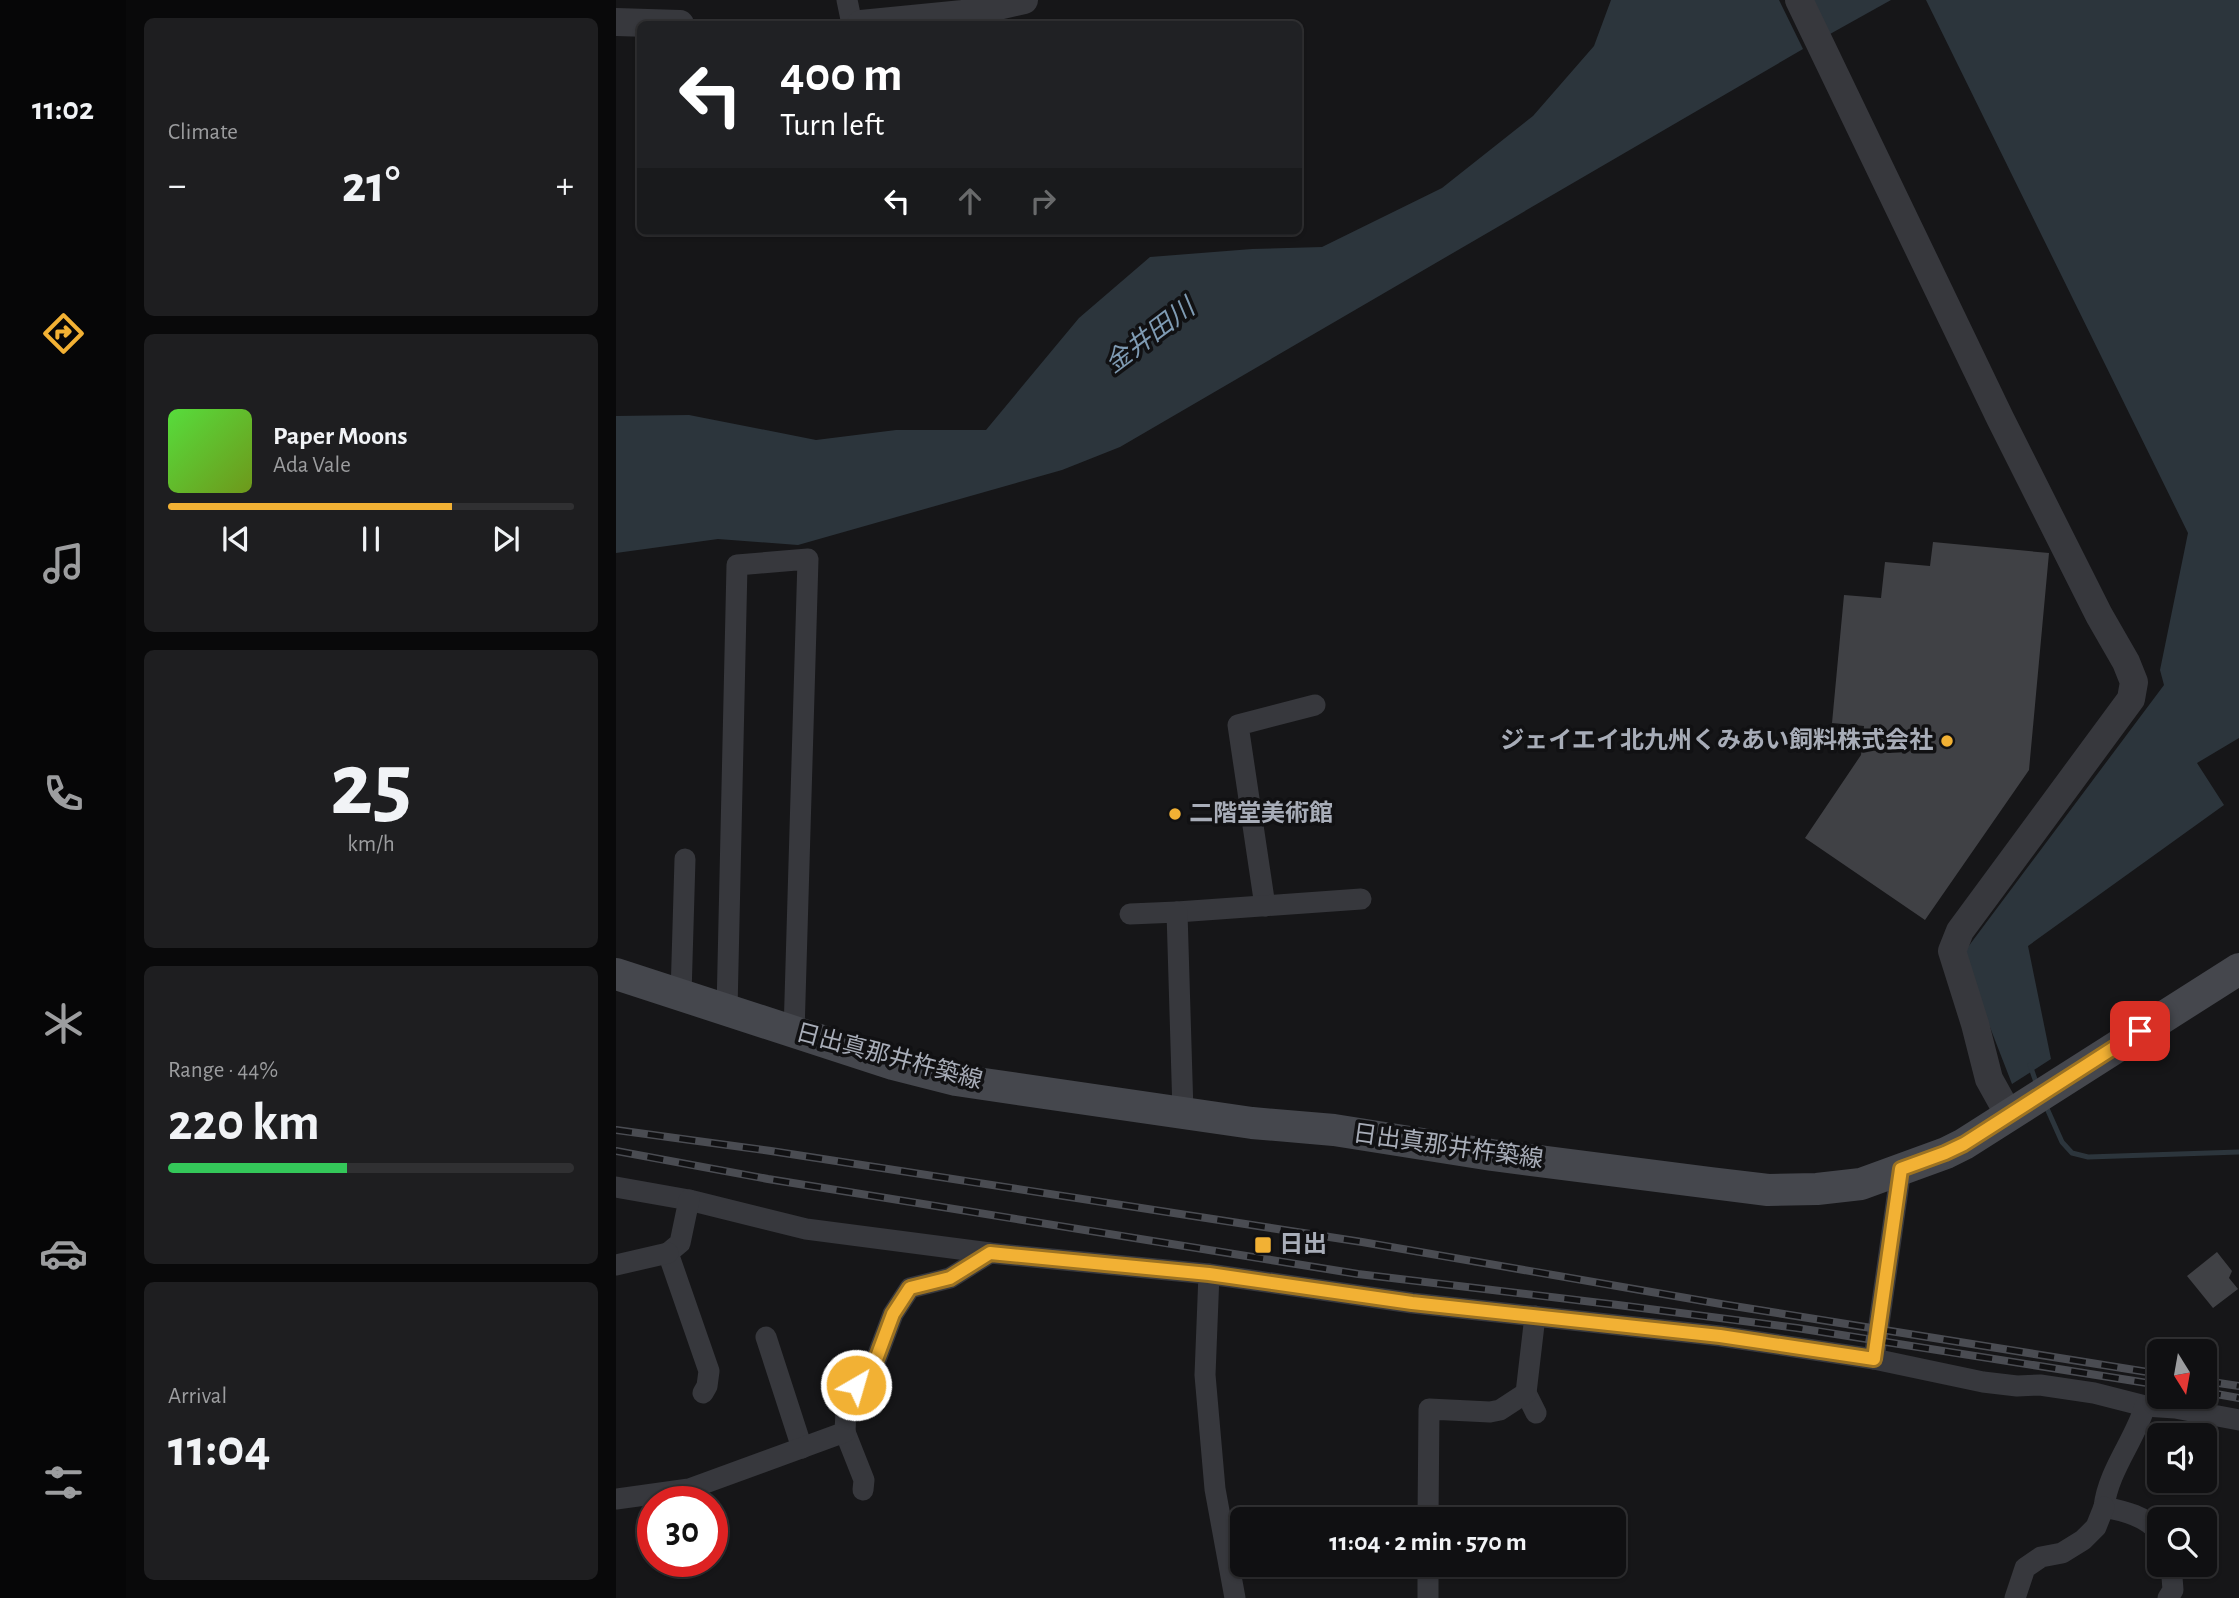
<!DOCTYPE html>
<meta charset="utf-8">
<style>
:root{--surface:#101012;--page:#1e1e20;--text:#f1f3f6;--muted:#9c9d9f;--line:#303032;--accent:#f2b134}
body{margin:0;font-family:"Alegreya Sans","Noto Sans JP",sans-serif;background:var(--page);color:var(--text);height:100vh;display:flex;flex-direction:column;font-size:26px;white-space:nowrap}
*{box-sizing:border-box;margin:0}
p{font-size:23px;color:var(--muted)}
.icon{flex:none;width:38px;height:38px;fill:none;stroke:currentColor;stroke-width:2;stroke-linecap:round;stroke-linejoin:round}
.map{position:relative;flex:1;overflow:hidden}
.details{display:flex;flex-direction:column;gap:18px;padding:18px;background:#09090a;width:490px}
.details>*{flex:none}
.guide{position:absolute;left:21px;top:21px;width:665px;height:214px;border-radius:10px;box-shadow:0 2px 5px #0004,0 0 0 2px var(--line);background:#202124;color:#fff;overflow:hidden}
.needle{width:46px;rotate:169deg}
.fabs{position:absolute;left:1531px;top:1339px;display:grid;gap:14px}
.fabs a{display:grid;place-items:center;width:70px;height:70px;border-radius:10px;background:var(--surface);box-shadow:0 2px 5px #0004,0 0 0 2px var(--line);font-size:35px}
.speed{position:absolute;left:21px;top:1486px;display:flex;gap:14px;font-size:35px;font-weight:700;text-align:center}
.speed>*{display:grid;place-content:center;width:91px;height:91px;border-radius:50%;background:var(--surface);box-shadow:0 2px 5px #0004,0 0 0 2px var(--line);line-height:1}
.speed .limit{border:10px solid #d22;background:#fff;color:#111}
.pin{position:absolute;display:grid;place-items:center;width:60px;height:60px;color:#fff;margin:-30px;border-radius:14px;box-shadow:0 4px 10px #0006}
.me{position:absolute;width:77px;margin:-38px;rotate:38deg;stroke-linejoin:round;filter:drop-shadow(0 0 5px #0008)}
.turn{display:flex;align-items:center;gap:24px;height:147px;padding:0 28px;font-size:32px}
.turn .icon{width:91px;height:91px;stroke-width:2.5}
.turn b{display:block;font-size:49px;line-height:60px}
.lanes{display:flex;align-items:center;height:66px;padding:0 28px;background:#0003;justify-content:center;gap:35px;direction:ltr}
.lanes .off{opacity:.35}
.big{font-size:52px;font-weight:600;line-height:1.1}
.details .widget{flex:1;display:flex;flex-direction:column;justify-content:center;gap:10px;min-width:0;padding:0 24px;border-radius:10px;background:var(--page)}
.details .dial{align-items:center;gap:0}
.dial b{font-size:91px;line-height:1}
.song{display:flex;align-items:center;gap:21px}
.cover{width:84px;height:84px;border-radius:10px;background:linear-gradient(135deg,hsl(110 70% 55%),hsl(80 70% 35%))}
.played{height:7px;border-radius:4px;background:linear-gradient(90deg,var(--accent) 70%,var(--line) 70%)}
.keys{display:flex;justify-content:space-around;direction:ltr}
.heat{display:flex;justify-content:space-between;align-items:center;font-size:38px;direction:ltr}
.charge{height:10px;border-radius:5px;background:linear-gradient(90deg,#34c759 44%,var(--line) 0)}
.trip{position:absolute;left:614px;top:1507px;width:396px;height:70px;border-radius:10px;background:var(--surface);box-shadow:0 2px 5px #0004,0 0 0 2px var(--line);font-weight:600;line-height:70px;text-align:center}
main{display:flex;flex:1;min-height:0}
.menu{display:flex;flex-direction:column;width:126px;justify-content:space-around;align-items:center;background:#060607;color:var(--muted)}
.menu .icon{width:49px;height:49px}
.menu .active{color:var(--accent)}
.menu b{font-size:32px;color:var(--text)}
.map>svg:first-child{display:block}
</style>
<main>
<nav class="menu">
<b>11:02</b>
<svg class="icon active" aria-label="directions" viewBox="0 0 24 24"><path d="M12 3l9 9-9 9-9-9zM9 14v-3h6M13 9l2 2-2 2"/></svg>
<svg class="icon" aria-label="music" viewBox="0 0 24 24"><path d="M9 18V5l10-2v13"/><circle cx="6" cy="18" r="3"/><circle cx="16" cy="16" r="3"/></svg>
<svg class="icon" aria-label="phone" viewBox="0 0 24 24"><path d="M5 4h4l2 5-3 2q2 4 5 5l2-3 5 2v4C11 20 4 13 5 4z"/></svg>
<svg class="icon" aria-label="climate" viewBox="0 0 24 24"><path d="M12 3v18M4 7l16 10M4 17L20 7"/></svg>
<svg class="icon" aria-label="car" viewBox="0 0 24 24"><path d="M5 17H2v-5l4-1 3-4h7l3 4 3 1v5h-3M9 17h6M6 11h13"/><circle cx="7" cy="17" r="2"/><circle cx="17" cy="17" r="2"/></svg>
<svg class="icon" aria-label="filters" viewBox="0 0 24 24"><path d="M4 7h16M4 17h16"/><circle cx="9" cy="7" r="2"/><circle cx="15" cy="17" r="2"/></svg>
</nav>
<section class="details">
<div class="widget"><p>Climate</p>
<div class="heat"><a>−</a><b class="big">21°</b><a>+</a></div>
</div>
<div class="widget">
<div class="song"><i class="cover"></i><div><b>Paper Moons</b><p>Ada Vale</p></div></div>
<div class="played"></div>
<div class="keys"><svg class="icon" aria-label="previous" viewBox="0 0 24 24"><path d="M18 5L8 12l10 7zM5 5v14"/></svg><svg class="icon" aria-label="pause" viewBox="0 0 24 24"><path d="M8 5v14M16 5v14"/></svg><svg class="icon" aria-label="next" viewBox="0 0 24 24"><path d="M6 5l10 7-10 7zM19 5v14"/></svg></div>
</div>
<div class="widget dial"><b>25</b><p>km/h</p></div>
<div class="widget"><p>Range · 44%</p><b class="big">220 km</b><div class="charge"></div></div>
<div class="widget"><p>Arrival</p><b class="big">11:04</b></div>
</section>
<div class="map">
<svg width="1623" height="1598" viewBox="0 0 1623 1598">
<rect width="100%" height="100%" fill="#161618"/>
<!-- water -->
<g fill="#2c353c">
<polygon points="995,0 1163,0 1187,49 504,447 446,470 182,545 102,539 0,553 0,416 73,415 200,440 280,430 370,430 463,318 534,257 636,249 706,247 826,188 917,116 978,46"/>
<polygon points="1197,0 1275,0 1214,34"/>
<polygon points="1310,0 1623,0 1623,738 1581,763 1608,805 1412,946 1435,1059 1396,1084 1346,955 1548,685 1544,670 1572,533"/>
</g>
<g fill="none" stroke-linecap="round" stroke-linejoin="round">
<!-- stream -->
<g stroke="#2c353c" stroke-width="5">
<polyline points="1414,1065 1421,1085"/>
<polyline points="1429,1104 1446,1142 1456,1153 1472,1157 1623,1152"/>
</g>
</g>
<!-- building -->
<g fill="#404145">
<polygon points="1317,542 1433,553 1413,770 1309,920 1189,838 1245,755 1248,726 1216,723 1228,595 1265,598 1269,562 1314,566"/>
<polygon points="1601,1252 1616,1271 1613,1278 1622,1289 1597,1308 1571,1276"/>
</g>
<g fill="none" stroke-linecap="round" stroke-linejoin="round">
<!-- minor -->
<g stroke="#37383d" stroke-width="21">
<polyline points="231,0 236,24"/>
<polyline points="649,906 622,725 699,705"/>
<polyline points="561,912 745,899"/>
<polyline points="514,914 561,912 567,1112"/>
<polyline points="65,995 69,859"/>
<polyline points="111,1010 121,565 192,559 178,1033"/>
<polyline points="0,1187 73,1200 190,1229 374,1253 593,1274 796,1303 1104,1336 1258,1359 1367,1382 1401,1386 1424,1385 1478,1393 1529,1406 1559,1408 1623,1420"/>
<polyline points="73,1200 64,1243 52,1253 93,1371 91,1386 87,1393"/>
<polyline points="0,1265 52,1253"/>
<polyline points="593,1274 589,1375 599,1489 619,1598"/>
<polyline points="150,1337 186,1448"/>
<polyline points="1258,1359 1285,1169"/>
<polyline points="910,1393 920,1413"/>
<path d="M1529 1406C1519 1440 1492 1471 1488 1507 1508 1511 1530 1516 1544 1533"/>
<polyline points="229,1432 248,1480 247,1490"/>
<polyline points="0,1499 73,1489 229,1432 230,1411 240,1385 258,1365 277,1314 294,1288 334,1278 374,1253"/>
<polyline points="812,1519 813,1409 874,1412 884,1410 910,1393 919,1316"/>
<polyline points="812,1598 812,1564"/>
<polyline points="1399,1598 1409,1568 1425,1557 1446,1553 1467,1540 1480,1527 1488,1507"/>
<polyline points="1552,1598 1557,1590 1555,1564"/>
</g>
<!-- tertiary -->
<g stroke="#37383d" stroke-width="28">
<polyline points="1183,0 1384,418 1483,615 1510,662 1518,682 1515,699 1344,931 1336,951 1359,1024 1373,1079 1393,1115"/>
<polyline points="0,22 64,24"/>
<polyline points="245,24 347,14 408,0"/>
</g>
<!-- secondary -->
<polyline stroke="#45474d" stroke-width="32" points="0,974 277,1064 340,1080 636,1123 718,1130 876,1155 1095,1183 1152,1190 1201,1189 1245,1184 1330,1153 1348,1144 1623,969"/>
<!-- rail casing -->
<g stroke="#4a4c52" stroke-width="8">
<g id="rail">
<polyline points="0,1130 155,1151 746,1242 1105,1304 1544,1374"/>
<polyline points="0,1151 152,1179 742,1274 1002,1305 1181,1328 1544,1385"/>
<polyline points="1589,1381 1623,1386"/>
<polyline points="1589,1392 1623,1398"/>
</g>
</g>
<!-- rail -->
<use href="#rail" stroke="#111113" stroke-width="5" stroke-dasharray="16" stroke-linecap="butt"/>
</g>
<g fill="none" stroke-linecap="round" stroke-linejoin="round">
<!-- route casing -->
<g stroke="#9d7322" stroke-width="18">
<polyline id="route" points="240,1385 258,1365 277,1314 294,1288 334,1278 374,1253 593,1274 796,1303 1104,1336 1258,1359 1285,1169 1329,1153 1348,1144 1524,1031"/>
</g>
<!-- route -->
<use href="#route" stroke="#f2b134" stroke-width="12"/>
</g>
<!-- markers -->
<g fill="#f2b134" stroke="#111113" stroke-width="2.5">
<circle cx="1331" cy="741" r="7"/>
<circle cx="559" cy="814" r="7"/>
<rect x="638" y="1236" width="18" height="18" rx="3.5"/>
</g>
<g text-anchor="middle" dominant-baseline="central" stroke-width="7" stroke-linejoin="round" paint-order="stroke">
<!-- poi labels -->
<g font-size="24" font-weight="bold" fill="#a8adb8" stroke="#111113" text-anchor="start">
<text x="1317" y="741" text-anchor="end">ジェイエイ北九州くみあい飼料株式会社</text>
<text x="573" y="814">二階堂美術館</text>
<text x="663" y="1245">日出</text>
</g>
<!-- street labels -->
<g font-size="24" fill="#a8adb8" stroke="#111113">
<text transform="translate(273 1057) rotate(15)">日出真那井杵築線</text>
<text transform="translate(832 1147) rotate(8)">日出真那井杵築線</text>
</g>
<!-- water labels -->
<g font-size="26" font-style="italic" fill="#7f9bb3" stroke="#111113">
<text transform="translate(534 336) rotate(-37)">金井田川</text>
</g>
</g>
</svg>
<div class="fabs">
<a><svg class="needle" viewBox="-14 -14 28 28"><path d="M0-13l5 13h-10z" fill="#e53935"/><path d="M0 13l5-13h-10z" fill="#9c9d9f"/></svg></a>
<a><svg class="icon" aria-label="sound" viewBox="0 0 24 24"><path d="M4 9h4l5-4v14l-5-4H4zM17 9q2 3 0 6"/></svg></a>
<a><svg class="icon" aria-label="search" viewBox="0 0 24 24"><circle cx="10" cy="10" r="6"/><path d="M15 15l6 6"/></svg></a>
</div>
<div class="speed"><div class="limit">30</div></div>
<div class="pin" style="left:1524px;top:1031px;background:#d93025"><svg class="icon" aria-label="arrive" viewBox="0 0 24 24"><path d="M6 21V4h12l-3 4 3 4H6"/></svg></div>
<svg class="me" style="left:240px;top:1385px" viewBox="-20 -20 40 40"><circle r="17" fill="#f2b134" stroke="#fff" stroke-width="3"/><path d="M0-11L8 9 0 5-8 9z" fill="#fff"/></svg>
<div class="trip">11:04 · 2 min · 570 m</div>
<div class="guide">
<div class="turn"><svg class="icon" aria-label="left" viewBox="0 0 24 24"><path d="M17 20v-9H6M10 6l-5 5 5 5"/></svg><div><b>400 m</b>Turn left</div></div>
<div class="lanes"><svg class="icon" aria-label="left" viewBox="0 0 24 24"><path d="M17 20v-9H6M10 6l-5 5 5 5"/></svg><svg class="icon off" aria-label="ahead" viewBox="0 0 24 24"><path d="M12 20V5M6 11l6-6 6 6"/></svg><svg class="icon off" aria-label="right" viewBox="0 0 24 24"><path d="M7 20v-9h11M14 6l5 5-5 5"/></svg></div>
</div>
</div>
</main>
